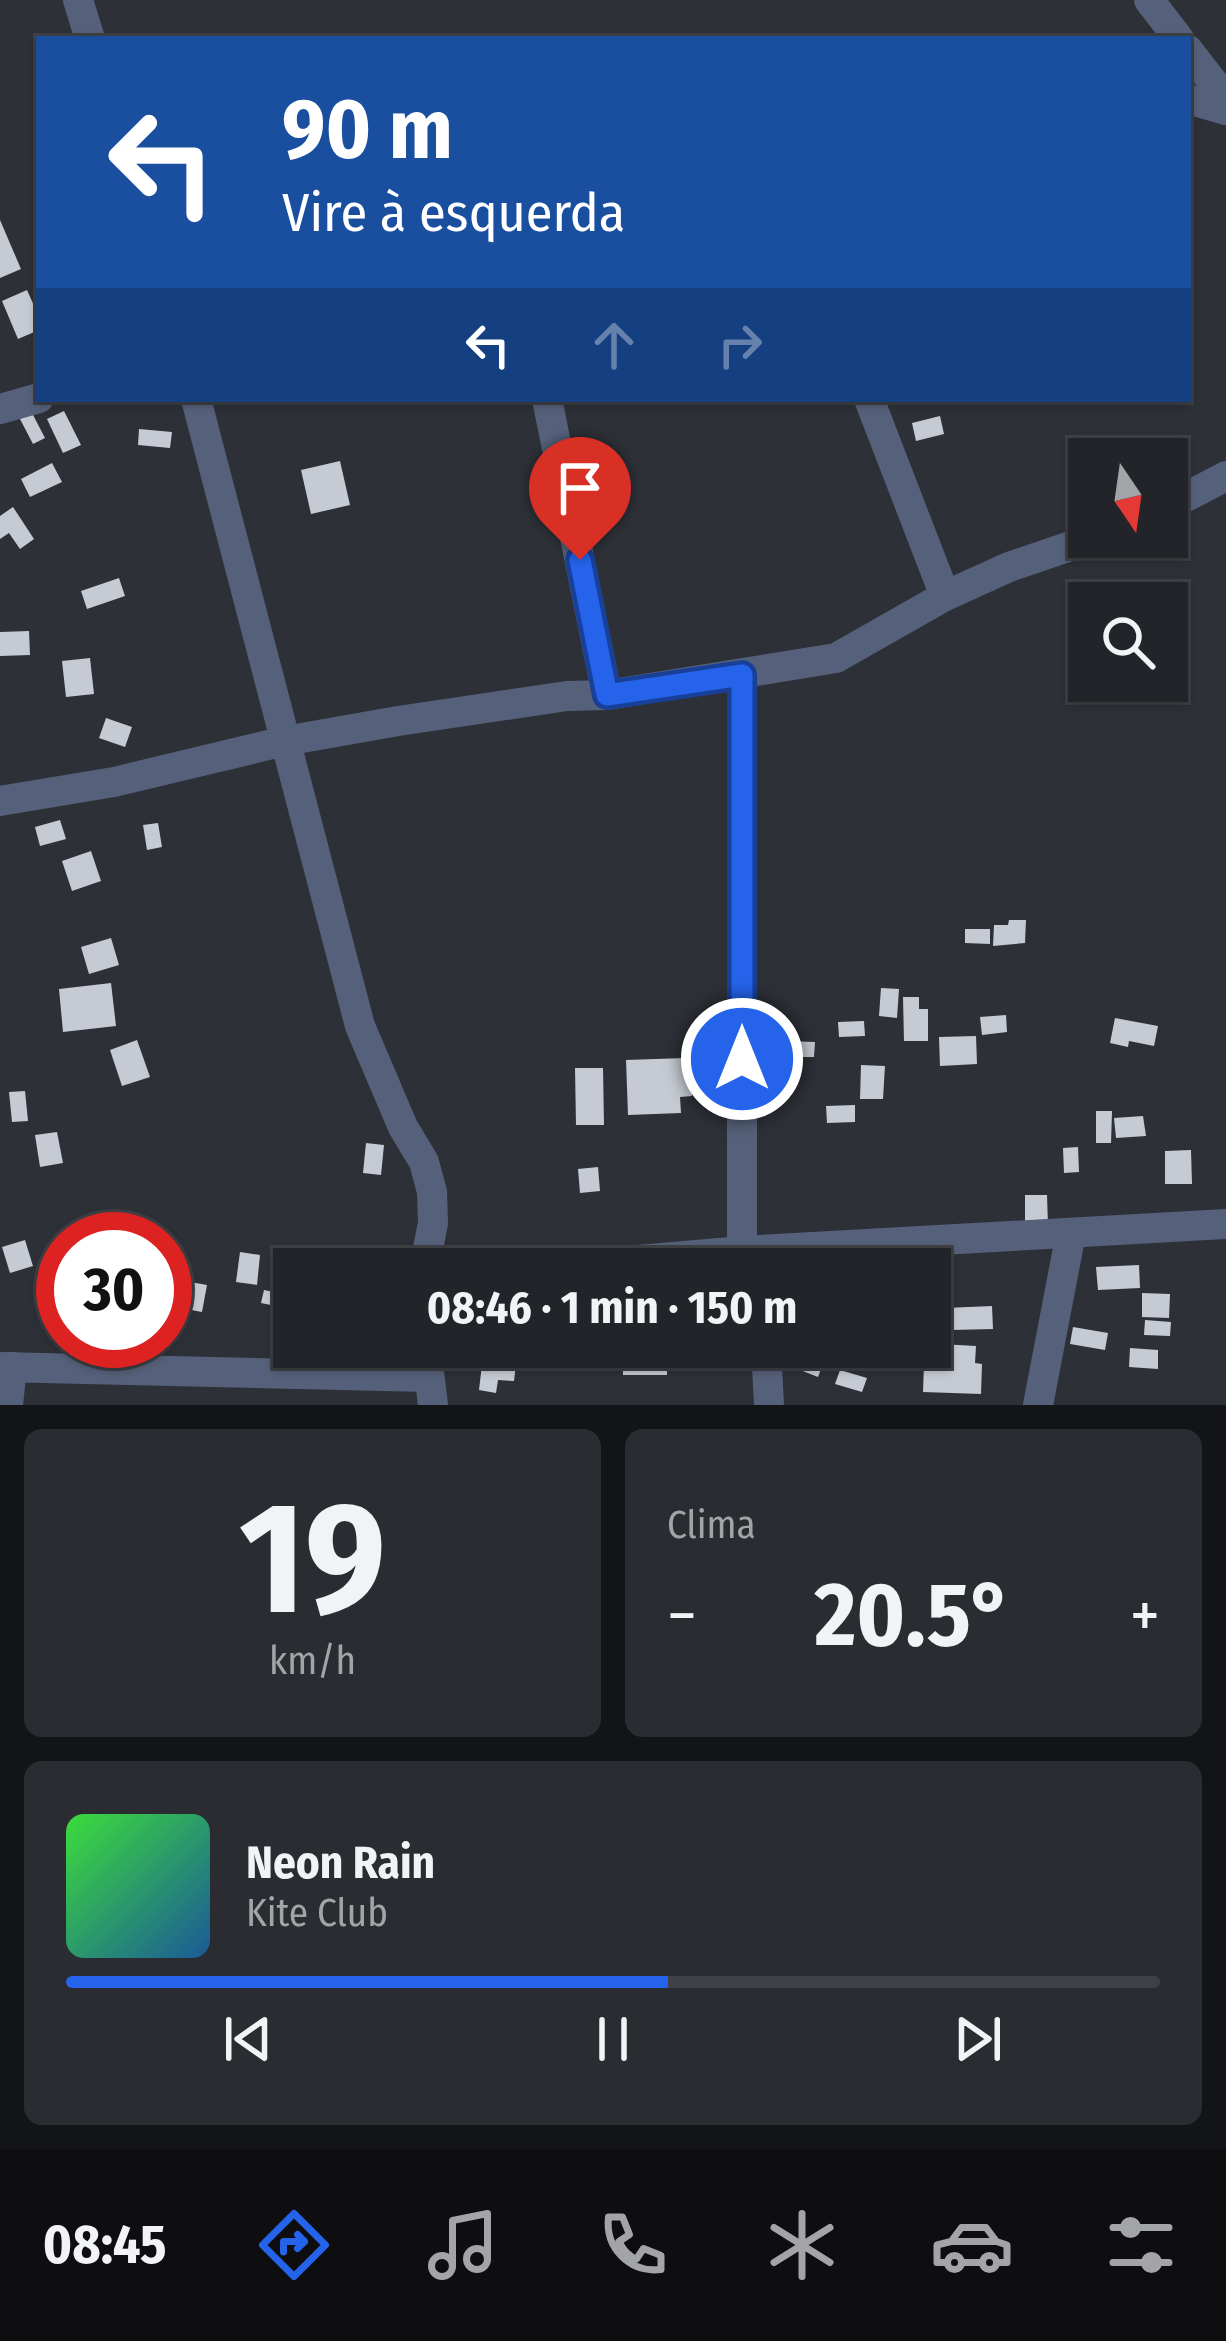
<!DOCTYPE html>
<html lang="pt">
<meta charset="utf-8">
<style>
:root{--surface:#222429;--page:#2a2c31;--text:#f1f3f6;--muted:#a2a4a8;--line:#3f4146;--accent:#2563eb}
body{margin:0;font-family:"Fira Sans Condensed",sans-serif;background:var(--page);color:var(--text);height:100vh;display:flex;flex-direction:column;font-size:45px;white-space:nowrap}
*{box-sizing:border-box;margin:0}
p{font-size:39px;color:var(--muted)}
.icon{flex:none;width:66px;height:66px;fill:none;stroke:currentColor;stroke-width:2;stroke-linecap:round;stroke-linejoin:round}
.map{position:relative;height:1405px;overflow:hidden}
.sheet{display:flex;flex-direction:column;gap:24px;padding:24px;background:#131417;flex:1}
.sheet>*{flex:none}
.hud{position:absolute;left:36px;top:36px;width:1155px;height:366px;border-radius:0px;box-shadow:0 3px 9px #0004,0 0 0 3px var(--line);background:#1a4fa0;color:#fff;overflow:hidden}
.needle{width:78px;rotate:167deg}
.fabs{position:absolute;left:1068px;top:438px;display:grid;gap:24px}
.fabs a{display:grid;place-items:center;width:120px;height:120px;border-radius:0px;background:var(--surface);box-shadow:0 3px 9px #0004,0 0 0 3px var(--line);font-size:60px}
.speed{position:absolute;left:36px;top:1212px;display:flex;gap:24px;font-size:60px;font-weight:700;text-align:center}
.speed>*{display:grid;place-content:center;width:156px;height:156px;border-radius:50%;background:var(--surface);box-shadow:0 3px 9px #0004,0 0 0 3px var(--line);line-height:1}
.speed .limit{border:18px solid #d22;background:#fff;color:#111}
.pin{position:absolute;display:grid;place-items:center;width:102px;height:102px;color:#fff;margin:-123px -51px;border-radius:50% 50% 50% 0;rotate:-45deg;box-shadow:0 0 12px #0007}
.pin .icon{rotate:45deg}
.me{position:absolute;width:132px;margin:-66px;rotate:0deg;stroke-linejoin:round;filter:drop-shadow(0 0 9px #0008)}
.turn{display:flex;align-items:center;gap:42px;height:252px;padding:0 48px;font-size:54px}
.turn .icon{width:156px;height:156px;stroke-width:2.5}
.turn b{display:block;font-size:84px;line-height:102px}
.lanes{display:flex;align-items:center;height:114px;padding:0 48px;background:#0003;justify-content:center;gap:60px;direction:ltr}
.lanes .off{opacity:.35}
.big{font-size:90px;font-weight:700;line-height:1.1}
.sheet .tile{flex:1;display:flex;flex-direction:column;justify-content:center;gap:18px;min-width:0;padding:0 42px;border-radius:18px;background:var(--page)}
.sheet .dial{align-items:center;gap:0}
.dial b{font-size:156px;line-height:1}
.song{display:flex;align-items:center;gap:36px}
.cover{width:144px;height:144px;border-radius:18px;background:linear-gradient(135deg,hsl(120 70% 55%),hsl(210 70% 35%))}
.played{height:12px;border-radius:6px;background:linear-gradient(90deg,var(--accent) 55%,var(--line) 55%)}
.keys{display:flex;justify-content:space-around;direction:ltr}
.heat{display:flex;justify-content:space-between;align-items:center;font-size:66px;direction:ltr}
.sheet .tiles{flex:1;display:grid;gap:24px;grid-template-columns:1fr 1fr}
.tile:last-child{grid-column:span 2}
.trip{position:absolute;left:273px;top:1248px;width:678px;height:120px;border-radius:0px;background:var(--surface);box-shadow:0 3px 9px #0004,0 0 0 3px var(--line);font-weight:700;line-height:120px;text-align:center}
.menu{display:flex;height:192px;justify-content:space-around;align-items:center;background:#0e0e10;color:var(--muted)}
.menu .icon{width:84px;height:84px}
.menu .on{color:var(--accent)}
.menu b{font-size:54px;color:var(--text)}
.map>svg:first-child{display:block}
</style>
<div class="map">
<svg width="1226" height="1405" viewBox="0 0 1226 1405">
<rect width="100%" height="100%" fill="#2d3037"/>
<!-- building -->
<g fill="#c6cbd3">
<polygon points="0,220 21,269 0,278"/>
<polygon points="27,290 39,317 39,330 18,339 2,301"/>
<polygon points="64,411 81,445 63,453 47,419"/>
<polygon points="32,413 45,438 33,444 20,419"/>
<polygon points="940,416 944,434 916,441 912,423"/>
<polygon points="139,429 172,432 170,448 138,445"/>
<polygon points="340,461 350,505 311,514 301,470"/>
<polygon points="52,463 62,482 30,497 21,479"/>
<polygon points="13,507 34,539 20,549 9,533 0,539 0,516"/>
<polygon points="119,578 125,596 87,609 81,591"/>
<polygon points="29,631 30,655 0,656 0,632"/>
<polygon points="90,658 94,694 66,697 62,661"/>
<polygon points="106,718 132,727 125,747 99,738"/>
<polygon points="60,820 66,839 40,846 35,827"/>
<polygon points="158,823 162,847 147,850 143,825"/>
<polygon points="91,851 101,881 72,891 62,861"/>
<polygon points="1009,920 1026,920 1025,943 993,946 994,925 1008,925"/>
<polygon points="965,929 990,929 990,944 965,943"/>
<polygon points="111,938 119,965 89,974 81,947"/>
<polygon points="111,983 116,1026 63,1032 59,989"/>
<polygon points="881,988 899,989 897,1018 879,1016"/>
<polygon points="903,997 919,997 919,1009 928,1009 928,1041 904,1041"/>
<polygon points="1006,1015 1007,1032 982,1035 980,1017"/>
<polygon points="1115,1018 1158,1026 1154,1046 1129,1041 1128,1047 1110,1043"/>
<polygon points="864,1021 865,1036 839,1037 838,1022"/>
<polygon points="976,1036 977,1064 940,1066 939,1037"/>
<polygon points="137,1040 150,1077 122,1086 110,1050"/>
<polygon points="786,1041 815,1042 814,1057 785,1057"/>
<polygon points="685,1058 685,1075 691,1074 692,1096 680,1097 681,1113 628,1115 626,1060"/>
<polygon points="861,1065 885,1066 883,1099 860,1099"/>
<polygon points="575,1068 603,1068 604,1125 576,1125"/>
<polygon points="25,1091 28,1121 12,1122 9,1092"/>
<polygon points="855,1105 855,1122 827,1123 826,1106"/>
<polygon points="1096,1111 1112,1111 1111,1143 1096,1143"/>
<polygon points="1143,1116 1146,1136 1116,1138 1114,1118"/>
<polygon points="57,1132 63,1163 40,1167 35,1135"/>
<polygon points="366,1143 384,1145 381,1175 363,1173"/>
<polygon points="1078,1147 1079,1172 1064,1173 1063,1148"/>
<polygon points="1191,1150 1192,1184 1165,1184 1165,1151"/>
<polygon points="598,1167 600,1191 580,1193 578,1169"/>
<polygon points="1025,1195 1047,1195 1048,1226 1025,1226"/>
<polygon points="25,1240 33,1266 10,1273 2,1247"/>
<polygon points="240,1252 260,1255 257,1285 236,1282"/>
<polygon points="1139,1265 1140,1288 1098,1290 1096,1267"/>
<polygon points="179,1280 207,1285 202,1312 175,1307"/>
<polygon points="264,1290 293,1296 290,1309 261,1303"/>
<polygon points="1142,1293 1170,1294 1169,1318 1142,1317"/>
<polygon points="992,1306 993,1329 952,1330 952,1324 946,1324 945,1308"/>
<polygon points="1145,1320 1171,1322 1170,1336 1144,1335"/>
<polygon points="1073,1327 1108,1333 1105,1350 1070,1344"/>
<polygon points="940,1344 976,1346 975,1363 982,1364 981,1394 923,1392 924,1364 939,1364"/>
<polygon points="484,1347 518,1347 514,1381 498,1380 496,1393 479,1390"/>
<polygon points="640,1348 667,1348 667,1375 623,1375 623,1355 640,1355"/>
<polygon points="848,1348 880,1354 877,1370 845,1364"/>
<polygon points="1130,1348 1158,1350 1158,1369 1129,1367"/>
<polygon points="796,1351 824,1361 818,1377 790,1366"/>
<polygon points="840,1370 867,1378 862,1392 835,1384"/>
</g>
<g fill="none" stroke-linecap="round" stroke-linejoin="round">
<!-- minor -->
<g stroke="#55617a" stroke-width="30">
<polyline points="78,0 90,39"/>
<polyline points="1149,0 1179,39"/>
<polyline points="1188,50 1226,99"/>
<polyline points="1188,99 1226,110"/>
<polyline points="196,399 360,1026 403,1127 424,1162 432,1192 433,1223 424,1269"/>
<polyline points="547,399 607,695"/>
<polyline points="869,399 945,596"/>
<polyline points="0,409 39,398"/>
<polyline points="1167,507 1226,476"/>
<polyline points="0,801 114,782 285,741 398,721 567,696 607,695 836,658 945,596 1009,567 1097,537"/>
<polyline points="742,1251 742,675"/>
<polyline points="534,1269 742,1251 1226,1224"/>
<polyline points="426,1347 433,1405"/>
<polyline points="766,1347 769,1405"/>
<polyline points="0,1367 428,1377"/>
<polyline points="8,1405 12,1367"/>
<polyline points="1038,1405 1071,1233"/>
</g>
</g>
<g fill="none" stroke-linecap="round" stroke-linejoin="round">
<!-- route casing -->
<g stroke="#184099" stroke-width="30">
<polyline id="route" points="580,560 607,695 742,675 742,1059"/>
</g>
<!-- route -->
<use href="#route" stroke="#2563eb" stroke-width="21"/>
</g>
</svg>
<div class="fabs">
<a><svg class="needle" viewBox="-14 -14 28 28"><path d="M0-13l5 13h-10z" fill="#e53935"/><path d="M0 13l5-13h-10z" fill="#a2a4a8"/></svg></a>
<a><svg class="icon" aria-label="search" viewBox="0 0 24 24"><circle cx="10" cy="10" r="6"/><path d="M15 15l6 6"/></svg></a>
</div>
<div class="speed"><div class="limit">30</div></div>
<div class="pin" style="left:580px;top:560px;background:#d93025"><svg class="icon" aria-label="arrive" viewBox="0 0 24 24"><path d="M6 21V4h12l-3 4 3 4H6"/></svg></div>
<svg class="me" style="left:742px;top:1059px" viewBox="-20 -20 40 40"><circle r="17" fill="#2563eb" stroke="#fff" stroke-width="3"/><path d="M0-11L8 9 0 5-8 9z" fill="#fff"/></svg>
<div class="trip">08:46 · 1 min · 150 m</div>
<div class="hud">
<div class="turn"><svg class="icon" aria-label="left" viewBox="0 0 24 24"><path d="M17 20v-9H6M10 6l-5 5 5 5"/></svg><div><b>90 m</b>Vire à esquerda</div></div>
<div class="lanes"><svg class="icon" aria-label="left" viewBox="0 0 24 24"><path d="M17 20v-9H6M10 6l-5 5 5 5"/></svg><svg class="icon off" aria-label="ahead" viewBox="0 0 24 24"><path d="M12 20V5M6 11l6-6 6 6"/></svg><svg class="icon off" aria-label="right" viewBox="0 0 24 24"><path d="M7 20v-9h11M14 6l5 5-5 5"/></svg></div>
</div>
</div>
<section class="sheet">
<div class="tiles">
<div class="tile dial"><b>19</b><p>km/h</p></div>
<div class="tile"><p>Clima</p>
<div class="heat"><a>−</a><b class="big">20.5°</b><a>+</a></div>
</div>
<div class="tile">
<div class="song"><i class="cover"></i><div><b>Neon Rain</b><p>Kite Club</p></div></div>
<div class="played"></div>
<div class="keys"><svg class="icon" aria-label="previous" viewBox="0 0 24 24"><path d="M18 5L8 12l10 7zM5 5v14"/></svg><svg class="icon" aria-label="pause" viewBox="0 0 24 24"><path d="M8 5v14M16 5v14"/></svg><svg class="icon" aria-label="next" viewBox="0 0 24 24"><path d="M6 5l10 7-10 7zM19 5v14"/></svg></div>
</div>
</div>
</section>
<nav class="menu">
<b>08:45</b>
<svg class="icon on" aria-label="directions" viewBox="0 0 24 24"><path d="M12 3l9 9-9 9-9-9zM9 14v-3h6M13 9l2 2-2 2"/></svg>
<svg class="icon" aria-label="music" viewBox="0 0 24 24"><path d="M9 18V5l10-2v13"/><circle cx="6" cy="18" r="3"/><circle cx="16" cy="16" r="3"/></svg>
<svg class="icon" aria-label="phone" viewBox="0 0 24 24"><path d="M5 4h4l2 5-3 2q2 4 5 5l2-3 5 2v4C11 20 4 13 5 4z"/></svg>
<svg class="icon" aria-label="climate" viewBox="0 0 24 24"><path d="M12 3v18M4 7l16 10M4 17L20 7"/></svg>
<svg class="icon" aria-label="car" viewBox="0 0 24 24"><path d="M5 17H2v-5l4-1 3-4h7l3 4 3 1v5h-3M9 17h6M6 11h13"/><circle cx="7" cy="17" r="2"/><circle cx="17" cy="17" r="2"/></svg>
<svg class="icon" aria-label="filters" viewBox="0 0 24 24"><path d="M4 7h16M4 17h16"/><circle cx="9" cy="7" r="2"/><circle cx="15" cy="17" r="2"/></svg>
</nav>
